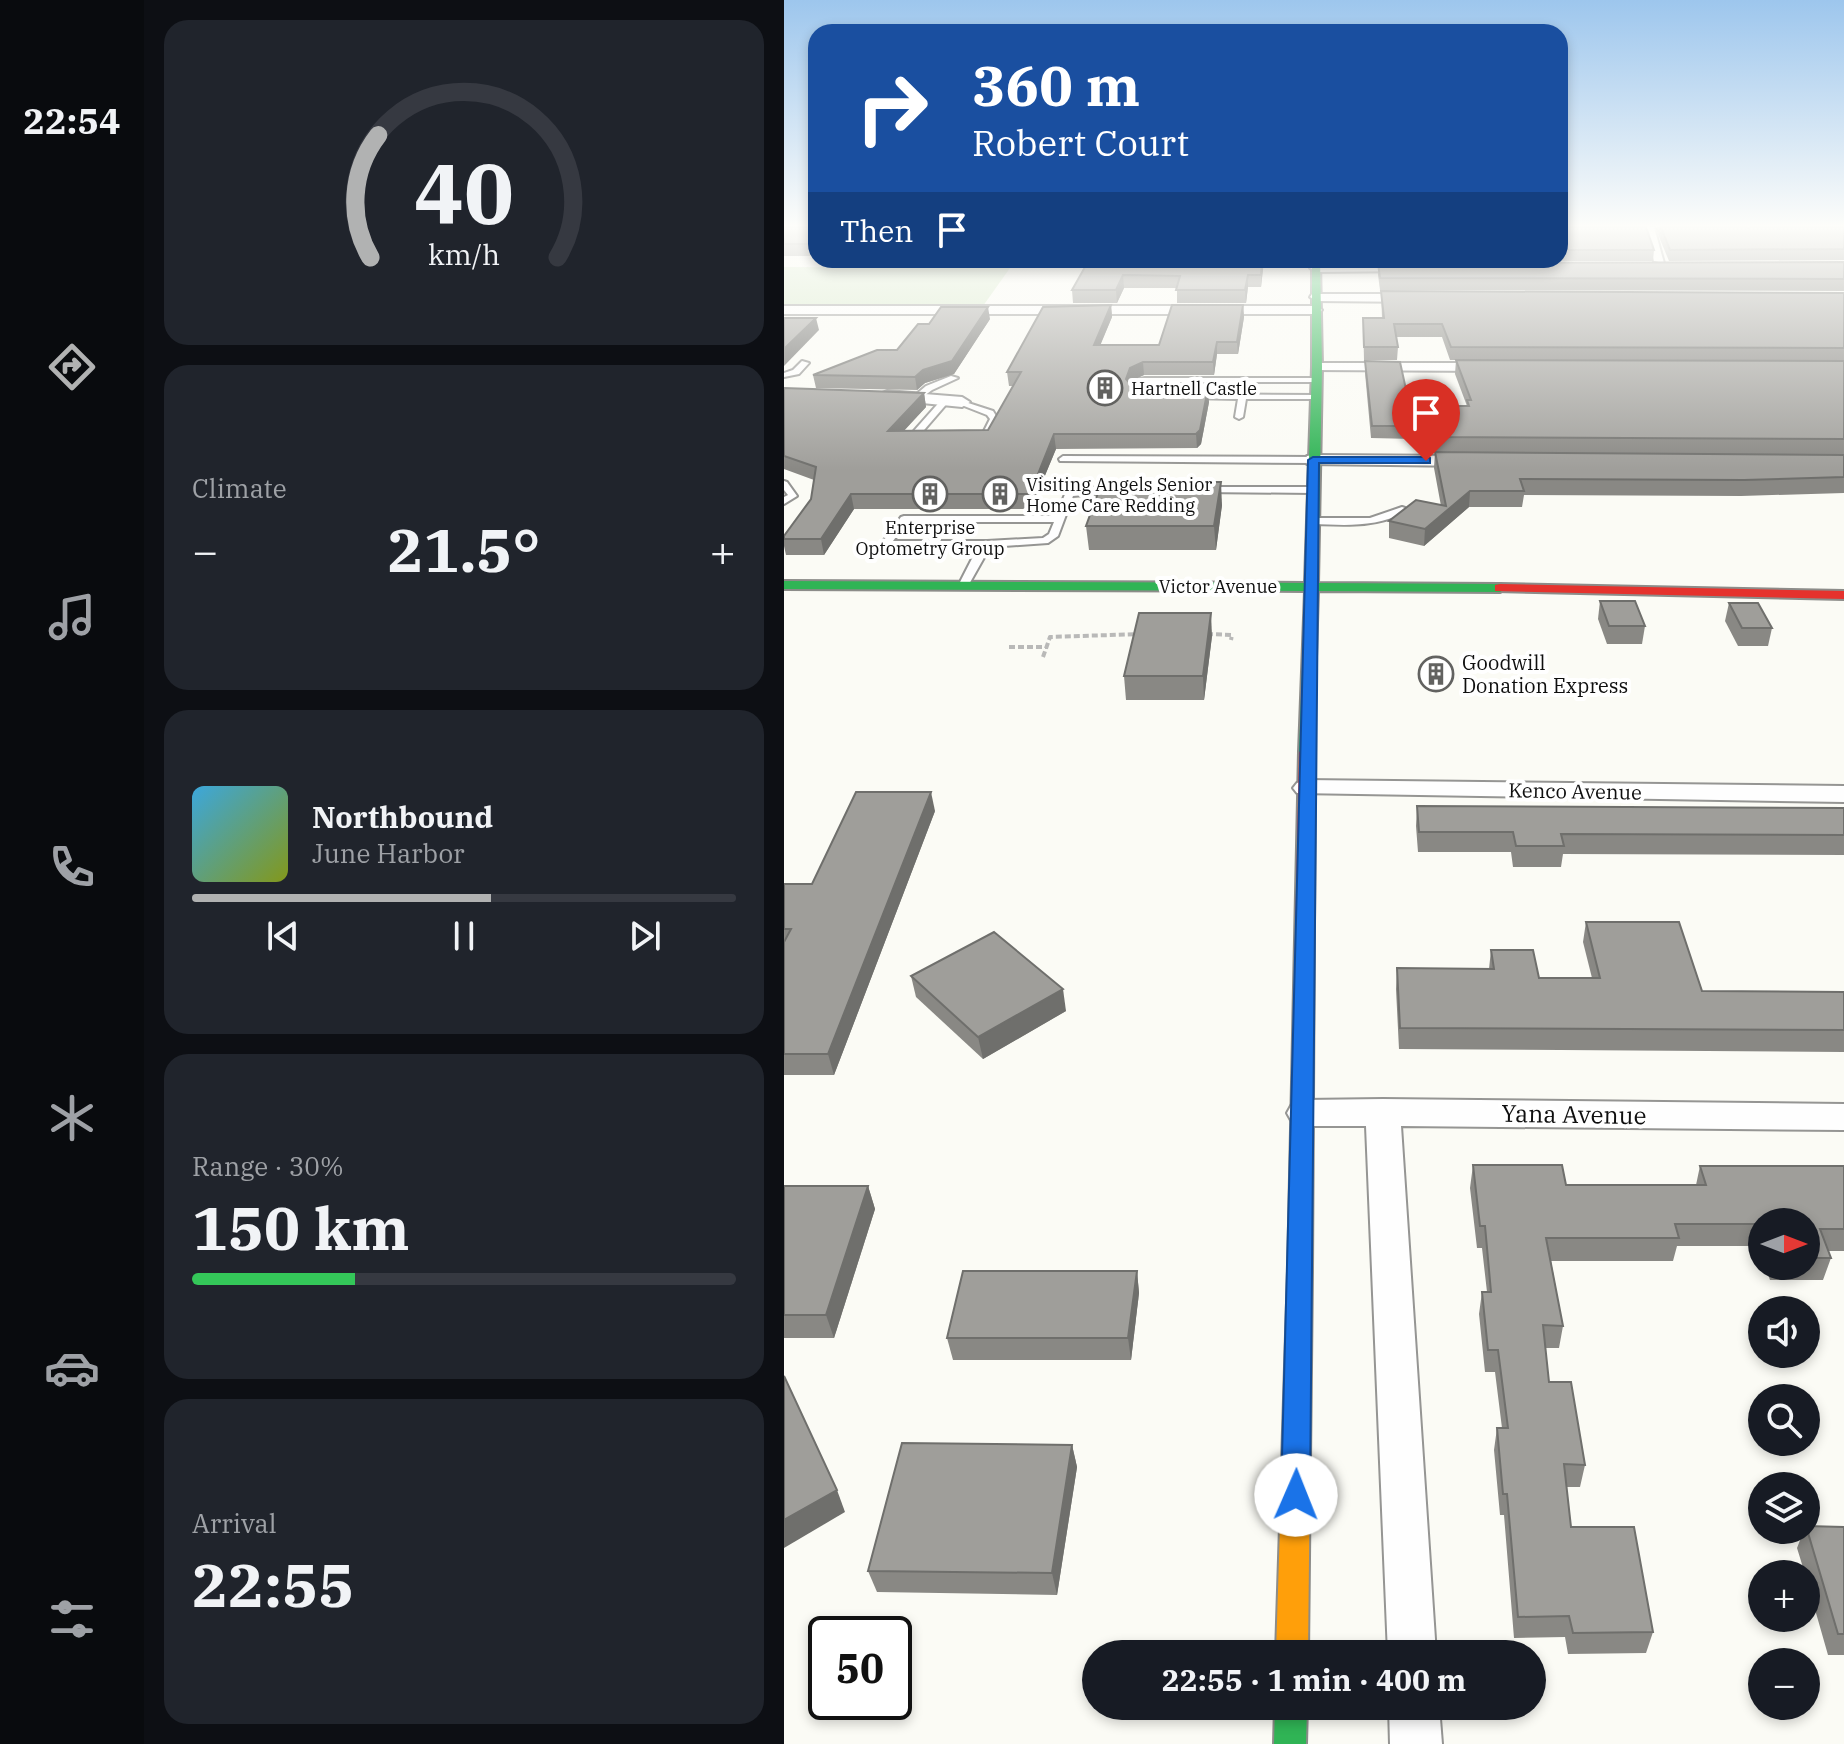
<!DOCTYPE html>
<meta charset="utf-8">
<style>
:root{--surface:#171b24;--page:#20242c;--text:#f1f3f6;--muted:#9ea1a6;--line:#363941;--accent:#b1b2b2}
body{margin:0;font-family:"IBM Plex Serif",serif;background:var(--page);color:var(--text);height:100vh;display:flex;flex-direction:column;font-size:30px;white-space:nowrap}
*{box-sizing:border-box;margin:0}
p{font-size:26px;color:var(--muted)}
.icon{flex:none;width:44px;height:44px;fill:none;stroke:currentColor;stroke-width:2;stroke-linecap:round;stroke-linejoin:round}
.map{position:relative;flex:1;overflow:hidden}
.details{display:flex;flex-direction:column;gap:20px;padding:20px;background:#0d0f14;width:640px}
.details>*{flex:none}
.banner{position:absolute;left:24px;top:24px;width:760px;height:244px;border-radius:24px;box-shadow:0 4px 12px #0003;background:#1a4fa0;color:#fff;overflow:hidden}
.needle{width:52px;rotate:90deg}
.tools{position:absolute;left:964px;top:1208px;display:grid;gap:16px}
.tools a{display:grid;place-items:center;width:72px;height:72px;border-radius:50%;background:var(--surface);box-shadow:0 4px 12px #0003;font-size:40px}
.speed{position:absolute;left:24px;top:1616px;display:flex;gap:16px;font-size:40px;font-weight:700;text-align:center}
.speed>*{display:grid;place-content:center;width:104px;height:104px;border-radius:50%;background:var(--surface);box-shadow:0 4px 12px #0003;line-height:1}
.speed .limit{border:4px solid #111;border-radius:12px;background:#fff;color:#111}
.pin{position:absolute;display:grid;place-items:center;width:68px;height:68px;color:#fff;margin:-82px -34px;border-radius:50% 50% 50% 0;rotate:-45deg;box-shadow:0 0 8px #0007}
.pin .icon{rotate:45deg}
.me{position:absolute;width:88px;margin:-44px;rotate:1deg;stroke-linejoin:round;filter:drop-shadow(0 0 6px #0008)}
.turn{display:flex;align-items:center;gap:28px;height:168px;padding:0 32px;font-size:36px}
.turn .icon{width:104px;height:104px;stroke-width:2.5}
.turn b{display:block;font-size:56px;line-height:68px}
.then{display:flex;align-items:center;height:76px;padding:0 32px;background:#0003;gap:16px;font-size:30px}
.big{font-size:60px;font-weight:700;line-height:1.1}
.details .tile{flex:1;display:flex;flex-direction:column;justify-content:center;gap:12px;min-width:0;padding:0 28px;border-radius:24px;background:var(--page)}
.details .dial{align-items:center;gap:0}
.dial svg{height:208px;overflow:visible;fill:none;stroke:var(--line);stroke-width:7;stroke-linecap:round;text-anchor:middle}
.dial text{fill:var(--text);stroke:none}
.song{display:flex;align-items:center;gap:24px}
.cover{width:96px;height:96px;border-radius:12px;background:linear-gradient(135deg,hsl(200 70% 55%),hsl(70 70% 35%))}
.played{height:8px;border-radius:4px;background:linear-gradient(90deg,var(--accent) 55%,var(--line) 55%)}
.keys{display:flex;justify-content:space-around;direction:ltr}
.heat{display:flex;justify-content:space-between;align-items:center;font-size:44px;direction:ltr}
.charge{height:12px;border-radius:6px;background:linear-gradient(90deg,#34c759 30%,var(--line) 0)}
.trip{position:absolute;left:298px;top:1640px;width:464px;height:80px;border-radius:40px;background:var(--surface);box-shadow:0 4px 12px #0003;font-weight:700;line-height:80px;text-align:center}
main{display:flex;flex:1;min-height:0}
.menu{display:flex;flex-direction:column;width:144px;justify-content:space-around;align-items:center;background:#090b0e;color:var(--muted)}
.menu .icon{width:56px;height:56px}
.menu .selected{color:var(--accent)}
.menu b{font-size:36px;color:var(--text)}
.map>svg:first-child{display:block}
</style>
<main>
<nav class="menu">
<b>22:54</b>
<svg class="icon selected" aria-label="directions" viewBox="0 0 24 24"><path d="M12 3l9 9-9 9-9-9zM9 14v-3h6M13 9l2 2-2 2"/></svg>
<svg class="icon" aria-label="music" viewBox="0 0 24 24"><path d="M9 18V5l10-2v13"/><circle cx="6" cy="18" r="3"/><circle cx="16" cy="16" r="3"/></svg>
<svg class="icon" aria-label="phone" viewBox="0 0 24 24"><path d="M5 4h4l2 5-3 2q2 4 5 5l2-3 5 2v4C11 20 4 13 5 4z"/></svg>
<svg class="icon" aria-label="climate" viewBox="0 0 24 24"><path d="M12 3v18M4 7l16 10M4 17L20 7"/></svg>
<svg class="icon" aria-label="car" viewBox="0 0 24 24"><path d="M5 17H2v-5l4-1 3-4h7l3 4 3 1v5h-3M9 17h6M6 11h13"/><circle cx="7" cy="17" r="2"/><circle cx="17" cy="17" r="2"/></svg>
<svg class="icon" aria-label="filters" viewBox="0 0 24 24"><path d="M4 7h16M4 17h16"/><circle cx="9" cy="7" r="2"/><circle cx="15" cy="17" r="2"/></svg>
</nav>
<section class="details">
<div class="tile dial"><svg viewBox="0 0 100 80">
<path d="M14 69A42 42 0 1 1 86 69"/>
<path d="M14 69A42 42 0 0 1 17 22" stroke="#b1b2b2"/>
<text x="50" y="56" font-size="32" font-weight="700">40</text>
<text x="50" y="72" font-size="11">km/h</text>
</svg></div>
<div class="tile"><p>Climate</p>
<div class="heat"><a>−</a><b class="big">21.5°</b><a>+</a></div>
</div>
<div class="tile">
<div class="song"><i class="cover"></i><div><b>Northbound</b><p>June Harbor</p></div></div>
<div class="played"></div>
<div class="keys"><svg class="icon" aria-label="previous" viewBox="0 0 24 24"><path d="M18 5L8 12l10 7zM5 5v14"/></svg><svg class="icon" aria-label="pause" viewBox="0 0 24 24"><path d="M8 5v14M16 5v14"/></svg><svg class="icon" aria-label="next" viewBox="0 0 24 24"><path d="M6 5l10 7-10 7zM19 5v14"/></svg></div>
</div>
<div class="tile"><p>Range · 30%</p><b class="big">150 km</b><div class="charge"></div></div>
<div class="tile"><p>Arrival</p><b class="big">22:55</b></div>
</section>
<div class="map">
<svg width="1060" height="1744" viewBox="0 0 1060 1744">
<rect width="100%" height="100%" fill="#fbfbf5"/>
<!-- forest -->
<polygon fill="#d3e7c5" points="0,267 226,268 199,306 0,304"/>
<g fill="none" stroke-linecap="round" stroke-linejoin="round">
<!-- lane casing -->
<g stroke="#959593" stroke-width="4">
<g id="lane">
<polygon points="18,361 25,363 15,374 0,377 0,373 9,370"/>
<polygon points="167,376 174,378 148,390 136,399 129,397 142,386"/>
<polygon points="361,378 532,378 536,380 532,382 361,382 357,383 354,392 362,394 362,398 347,395 351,380"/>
<polygon points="408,394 532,395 536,397 532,399 462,399 459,417 455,419 451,417 454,399 405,398 404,396"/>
<polygon points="159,398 166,400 134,437 128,437 128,433"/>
<path d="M175 400 209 411 214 419C209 429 204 441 191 440V436L200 431 206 419 203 415 175 404Z"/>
<polygon points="279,456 529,457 533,460 529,463 276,461 275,459"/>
<polygon points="0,481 3,482 13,496 0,504 0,497 4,495 0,490"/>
<path d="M334 487 338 490 337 492 289 496 274 536 264 543 206 547 184 586 179 589 174 586 194 547H102L97 544 117 517 120 516H272L282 492 292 488ZM123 522H270L265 534 259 538 203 541H109Z"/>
<polygon points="419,487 529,487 533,490 529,493 416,492 415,490"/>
<path d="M618 507 621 508V512C591 528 561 525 528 524L523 521 528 518H586Z"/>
</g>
</g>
<!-- street casing -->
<g stroke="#959593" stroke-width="4">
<g id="street">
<polygon points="860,227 870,227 880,263 870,261"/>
<polygon points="631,264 635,265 635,271 532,272 526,268 532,264"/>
<polygon points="528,294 635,294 641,298 635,302 532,301 526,297"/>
<polygon points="0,306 532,306 538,310 532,314 0,314"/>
<polygon points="533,363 707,363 714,367 707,371 528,370 528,364"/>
<polygon points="103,391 178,397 186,402 178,407 98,399 98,393"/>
<polygon points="529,455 687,456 696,461 687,466 523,464 521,460 523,456"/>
<polygon points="522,780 1060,786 1060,802 513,793 509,788 513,783"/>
<polygon points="599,1099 1060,1104 1060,1130 617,1126 652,1654 604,1654 582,1126 520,1126 508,1122 503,1113 508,1104 520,1100"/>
<polygon points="605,1706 655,1706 658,1744 606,1744"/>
</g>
</g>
<!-- fast casing -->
<g stroke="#8c8c89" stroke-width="4">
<g id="fast">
<polygon points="528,260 536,260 538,367 534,583 716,584 723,588 716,592 534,591 529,755 523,757 515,752 521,591 0,589 0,581 521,583 528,367"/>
<polygon points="491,1706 523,1706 522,1744 490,1744"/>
</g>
</g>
<!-- slow casing -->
<g stroke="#8c8c89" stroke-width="4">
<polygon id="slow" points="516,1261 525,1264 528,1271 524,1654 492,1654 504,1271 507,1264"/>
</g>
<!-- jam casing -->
<g stroke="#8c8c89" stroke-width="4">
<g id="jam">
<polygon points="716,584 1060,591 1060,599 711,591 711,585"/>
<polygon points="523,747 531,752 528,1271 525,1278 516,1281 507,1278 504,1271 515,752"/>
</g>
</g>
<!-- path -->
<g stroke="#b9b9b8" stroke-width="4" stroke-dasharray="6 3" stroke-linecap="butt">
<polyline points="423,634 448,635 447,640"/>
<polyline points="225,647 263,647"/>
<polyline points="259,657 266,637 357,634"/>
</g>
<!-- lane -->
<use href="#lane" fill="#fefefe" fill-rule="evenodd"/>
<!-- street -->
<use href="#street" fill="#fefefe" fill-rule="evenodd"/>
<!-- fast -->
<use href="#fast" fill="#30b455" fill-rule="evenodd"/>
<!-- slow -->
<use href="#slow" fill="#ff9f0a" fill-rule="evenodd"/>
<!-- jam -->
<use href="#jam" fill="#e5322d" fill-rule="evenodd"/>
</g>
<!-- wall -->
<g fill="#898884">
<rect x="0" y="227" width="32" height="29"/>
<polygon points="776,227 870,250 869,261 576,261 576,260 776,260"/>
<polygon points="871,227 963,227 964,228 1060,227 1060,260 885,261"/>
<polygon points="305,260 480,260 477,287 464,287 462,303 393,303 393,288 340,288 333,303 289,303 288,290"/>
<polygon points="1060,262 1060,291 596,290 594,275 594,263"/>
<polygon points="597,291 1060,293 1060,493 957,496 740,495 738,507 685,507 640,546 605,538 605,521 657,506 650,468 651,452 648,452 641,420 642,406 683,406 671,374 672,360 666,360 658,337 612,337 614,347 613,360 580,360 579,318 598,318"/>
<polygon points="327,305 328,317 316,345 375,345 459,305 460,317 454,354 433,354 430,375 360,375 347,381 346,384 349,387 425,402 417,444 413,448 272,449 247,509 70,509 40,555 2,555 0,546 0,536 27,499 30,480 0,469 0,388 140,393 142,407 120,430 204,430 229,386 225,386 223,372"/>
<polygon points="206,319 170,374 141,383 133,390 32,388 29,375 113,350 145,324"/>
<polygon points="581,361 630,426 630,439 587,438 581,373"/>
<polygon points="438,505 432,550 305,550 302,526"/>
<polygon points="816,601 861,626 858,644 823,644 814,619"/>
<polygon points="945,603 988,628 984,646 954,646 941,621"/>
<polygon points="428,636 420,700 342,700 340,676"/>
<polygon points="633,806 1060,808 1060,855 779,854 777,867 729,867 727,852 634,852 632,826"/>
<polygon points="151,811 50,1075 0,1075 0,884 28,884"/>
<polygon points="802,922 918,991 1060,992 1060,1052 615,1049 612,989 613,968 705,969 707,950 755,978 808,978 799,942"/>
<polygon points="127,976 282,1011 199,1059 132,997"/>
<polygon points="689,1165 782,1185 912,1185 916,1166 1060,1166 1060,1251 1044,1251 1047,1258 1039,1280 986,1280 981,1266 1022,1266 1022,1222 978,1222 978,1256 975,1246 893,1246 889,1261 767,1261 779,1326 775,1348 761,1348 765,1382 801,1465 796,1487 782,1487 787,1527 869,1632 862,1653 784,1654 781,1637 730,1638 720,1515 716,1515 710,1450 713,1428 718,1428 711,1372 701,1372 695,1314 698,1292 703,1292 698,1248 693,1248 686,1188"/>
<polygon points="0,1186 84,1186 91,1209 50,1338 0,1338"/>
<polygon points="353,1271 355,1293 347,1360 169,1360 163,1338"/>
<polygon points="288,1445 293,1467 273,1595 93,1592 84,1571"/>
<polygon points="1022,1526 1060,1527 1060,1655 1044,1655 1022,1578 1022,1574 1021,1574 1013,1548 1020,1530 1022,1530"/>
</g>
<!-- shaded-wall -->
<g fill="#6f6f6c">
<polygon points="478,260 480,260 477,287 477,275"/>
<polygon points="339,275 340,288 333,303 332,290"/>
<polygon points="464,275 464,287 462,303 461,290"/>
<polygon points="327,305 328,317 311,358 310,345"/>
<polygon points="459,305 460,317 454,354 453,342"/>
<polygon points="204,307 206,319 170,374 141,383 133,390 131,377"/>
<polygon points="32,318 35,330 0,366 0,349"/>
<polygon points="433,342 433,354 430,375 429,362"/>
<polygon points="359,362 360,375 347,381 343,392 342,379 346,368"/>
<polygon points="424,388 425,402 417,444 413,448 412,434"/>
<polygon points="140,393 142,407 107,445 104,431"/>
<polygon points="270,434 272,449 247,509 246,494"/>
<polygon points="437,482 438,505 432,550 430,526"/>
<polygon points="686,491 685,507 640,546 641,529"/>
<polygon points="67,494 70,509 40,555 37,539"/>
<polygon points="427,613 428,636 420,700 419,676"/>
<polygon points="147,792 151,811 50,1075 44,1054"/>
<polygon points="279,989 282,1011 199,1059 194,1037"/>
<polygon points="84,1186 91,1209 50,1338 42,1315"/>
<polygon points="353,1271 355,1293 347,1360 344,1338"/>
<polygon points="288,1445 293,1467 273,1595 268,1573"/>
<polygon points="53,1490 61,1512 0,1548 0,1520"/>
</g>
<!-- building -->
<g fill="#9f9e9a" stroke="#6f6f6c" stroke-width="2">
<rect x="0" y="227" width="32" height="17"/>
<polygon points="776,227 862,227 870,250 776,250"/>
<polygon points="877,227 963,227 964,228 967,227 1060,227 1060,249 886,250"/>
<polygon points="305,260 478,260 477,275 464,275 461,290 392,290 396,276 339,275 332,290 288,290"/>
<polygon points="1060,262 1060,279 596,278 594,263"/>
<polygon points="597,291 1060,293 1060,348 667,347 658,324 610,324 614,347 580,347 579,318 600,318"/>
<polygon points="327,305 310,345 375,345 388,305 459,305 453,342 433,342 429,362 359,362 346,368 342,379 349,387 424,388 416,430 412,434 270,434 246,494 67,494 37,539 0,539 0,536 27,499 32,467 0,456 0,388 140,393 104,431 204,430 237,372 223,372 259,307"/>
<polygon points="157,307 204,307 168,361 139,370 131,377 29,375 93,350 113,350 134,324 145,324"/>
<polygon points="0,318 32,318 0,349"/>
<polygon points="672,360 1060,361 1060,439 648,437 642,406 685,406 683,400 687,400"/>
<polygon points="581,361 616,362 630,426 588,426"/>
<polygon points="651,452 1060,455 1060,477 960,480 736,479 740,491 686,491 641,529 605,521 632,500 662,506"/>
<polygon points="318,482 437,482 430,526 302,526"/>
<polygon points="816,601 851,601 861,626 825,626"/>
<polygon points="945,603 974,603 988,628 958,628"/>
<polygon points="355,613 427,613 419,676 340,676"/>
<polygon points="72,792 147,792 44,1054 0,1054 0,942 7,929 0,929 0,884 28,884"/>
<polygon points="633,806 1060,808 1060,835 777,834 780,846 732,846 729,832 635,832"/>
<polygon points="802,922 895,922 918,991 1060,992 1060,1030 616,1028 613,968 710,969 707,950 749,950 755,978 816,978"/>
<polygon points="210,932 279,989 194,1037 127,976"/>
<polygon points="689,1165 778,1165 782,1185 922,1185 916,1166 1060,1166 1060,1229 1036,1229 1047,1258 1022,1258 1022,1222 978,1222 978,1224 891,1224 895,1238 762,1238 779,1326 759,1325 765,1382 787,1382 801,1465 780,1464 787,1527 850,1527 869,1632 789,1633 785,1616 734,1617 723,1494 719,1494 713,1428 724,1428 714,1350 704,1350 698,1292 707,1292 701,1226 696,1226"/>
<polygon points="0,1186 84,1186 42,1315 0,1315"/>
<polygon points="179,1271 353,1271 344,1338 163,1338"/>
<polygon points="0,1376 53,1490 0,1520"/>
<polygon points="118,1443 288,1445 268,1573 84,1571"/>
<polygon points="1022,1526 1060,1527 1060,1634 1054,1634"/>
</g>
<!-- sky -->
<linearGradient id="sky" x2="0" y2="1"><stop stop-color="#9dc6ed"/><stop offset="0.48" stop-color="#fdfdfa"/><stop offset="1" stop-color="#fdfdfa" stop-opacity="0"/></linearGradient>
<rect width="1060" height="471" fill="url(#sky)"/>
<!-- route -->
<polygon fill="#1a73e8" stroke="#114b97" stroke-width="2" points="642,457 646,458 646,463 535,463 526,1495 522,1505 512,1509 502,1505 497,1495 524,460 529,457"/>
<!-- icons -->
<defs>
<g id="building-ring" transform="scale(1.8)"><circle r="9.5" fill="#fff" stroke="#626260" stroke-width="1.5"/><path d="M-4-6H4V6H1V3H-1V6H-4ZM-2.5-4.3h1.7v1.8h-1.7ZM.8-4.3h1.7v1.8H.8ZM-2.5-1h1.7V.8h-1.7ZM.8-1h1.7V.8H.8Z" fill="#626260"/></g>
</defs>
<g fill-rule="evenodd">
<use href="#building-ring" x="321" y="388"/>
<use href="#building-ring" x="146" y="494"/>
<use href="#building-ring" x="216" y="494"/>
<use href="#building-ring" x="652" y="674"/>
</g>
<g text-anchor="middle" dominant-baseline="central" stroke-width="8" stroke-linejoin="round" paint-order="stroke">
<!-- far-poi labels -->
<g font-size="18" fill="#0f0f0f" stroke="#fff" text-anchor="start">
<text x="347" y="388">Hartnell Castle</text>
<text x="242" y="484">Visiting Angels Senior<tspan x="242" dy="21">Home Care Redding</tspan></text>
<text x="146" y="527" text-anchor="middle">Enterprise<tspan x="146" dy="21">Optometry Group</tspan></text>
</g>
<!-- far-street labels -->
<g font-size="18" fill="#0f0f0f" stroke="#fff">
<text x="434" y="586">Victor Avenue</text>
</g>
<!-- poi labels -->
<g font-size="20" fill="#0f0f0f" stroke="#fff" text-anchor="start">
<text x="678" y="662">Goodwill<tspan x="678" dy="23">Donation Express</tspan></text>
</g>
<!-- street labels -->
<g font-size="20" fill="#0f0f0f" stroke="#fff">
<text transform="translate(791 791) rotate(1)">Kenco Avenue</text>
</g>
<!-- near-street labels -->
<g font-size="24" fill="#0f0f0f" stroke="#fff">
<text transform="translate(790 1114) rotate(1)">Yana Avenue</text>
</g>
</g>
</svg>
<div class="tools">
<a><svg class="needle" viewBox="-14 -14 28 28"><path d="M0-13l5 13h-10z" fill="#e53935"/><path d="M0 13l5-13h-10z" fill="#9ea1a6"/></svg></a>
<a><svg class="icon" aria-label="sound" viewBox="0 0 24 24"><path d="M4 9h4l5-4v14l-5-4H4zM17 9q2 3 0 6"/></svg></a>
<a><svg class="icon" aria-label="search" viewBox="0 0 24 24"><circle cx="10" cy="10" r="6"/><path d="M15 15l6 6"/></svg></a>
<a><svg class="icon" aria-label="layers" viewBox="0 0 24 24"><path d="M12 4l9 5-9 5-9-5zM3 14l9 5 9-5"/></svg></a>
<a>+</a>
<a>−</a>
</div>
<div class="speed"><div class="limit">50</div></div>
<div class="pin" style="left:642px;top:461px;background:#d93025"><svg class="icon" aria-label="arrive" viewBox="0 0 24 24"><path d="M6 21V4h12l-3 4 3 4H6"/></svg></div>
<svg class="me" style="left:512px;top:1495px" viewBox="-20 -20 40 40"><circle r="19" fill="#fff"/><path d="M0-13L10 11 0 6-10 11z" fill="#1a73e8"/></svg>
<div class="trip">22:55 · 1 min · 400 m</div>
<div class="banner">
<div class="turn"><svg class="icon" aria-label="right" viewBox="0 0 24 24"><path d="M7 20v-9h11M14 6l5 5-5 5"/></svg><div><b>360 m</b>Robert Court</div></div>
<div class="then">Then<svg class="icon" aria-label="arrive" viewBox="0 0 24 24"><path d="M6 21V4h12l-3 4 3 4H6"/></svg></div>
</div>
</div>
</main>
